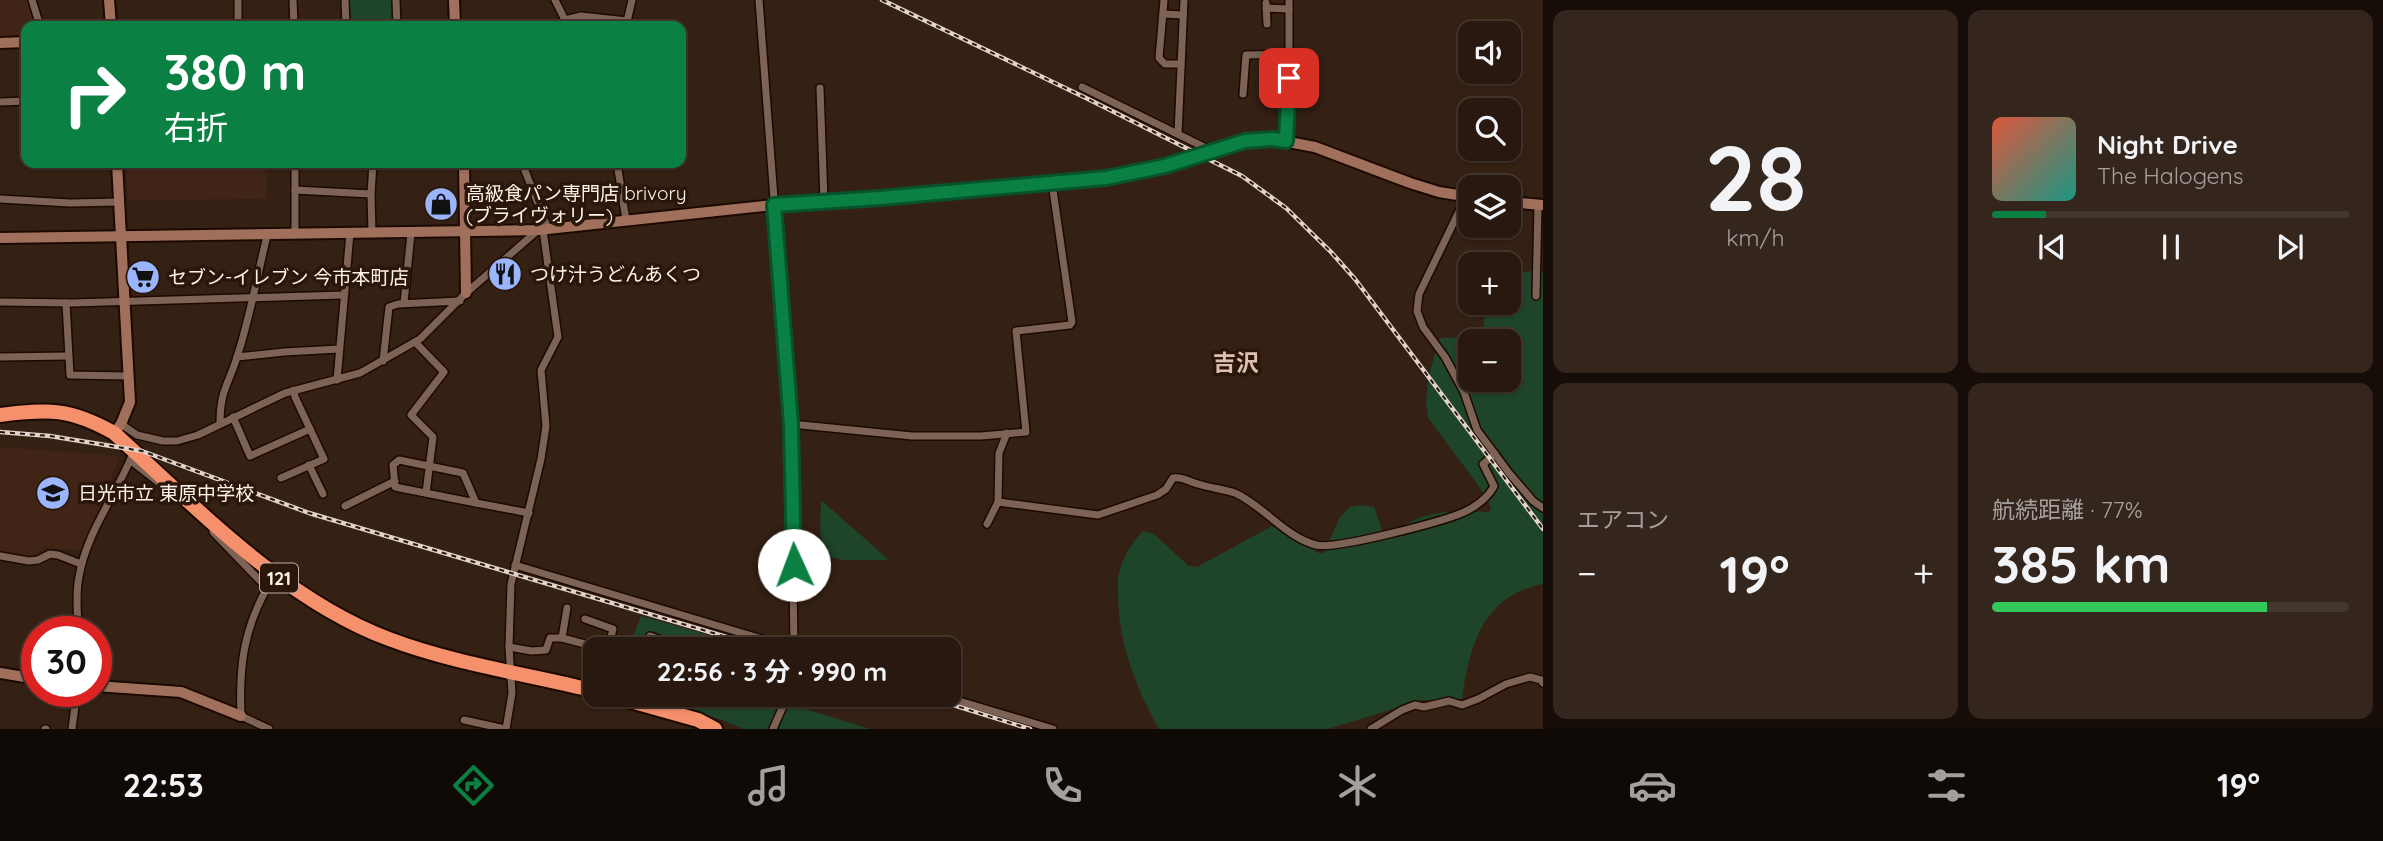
<!DOCTYPE html>
<html lang="ja">
<meta charset="utf-8">
<style>
:root{--surface:#28180f;--page:#34251d;--text:#f1f3f6;--muted:#a5a09e;--line:#44372f;--accent:#0b8043}
body{margin:0;font-family:Quicksand,"Noto Sans JP",sans-serif;background:var(--page);color:var(--text);height:100vh;display:flex;flex-direction:column;font-size:26px;white-space:nowrap}
*{box-sizing:border-box;margin:0}
p{font-size:23px;color:var(--muted)}
.icon{flex:none;width:38px;height:38px;fill:none;stroke:currentColor;stroke-width:2;stroke-linecap:round;stroke-linejoin:round}
.map{position:relative;flex:1;overflow:hidden}
.details{display:flex;flex-direction:column;gap:10px;padding:10px;background:#160d08;width:840px}
.details>*{flex:none}
.hud{position:absolute;left:21px;top:21px;width:665px;height:147px;border-radius:14px;box-shadow:0 2px 5px #0004,0 0 0 2px var(--line);background:#0b8043;color:#fff;overflow:hidden}
.buttons{position:absolute;left:1458px;top:21px;display:grid;gap:14px}
.buttons a{display:grid;place-items:center;width:63px;height:63px;border-radius:14px;background:var(--surface);box-shadow:0 2px 5px #0004,0 0 0 2px var(--line);font-size:35px}
.speed{position:absolute;left:21px;top:616px;display:flex;gap:14px;font-size:35px;font-weight:700;text-align:center}
.speed>*{display:grid;place-content:center;width:91px;height:91px;border-radius:50%;background:var(--surface);box-shadow:0 2px 5px #0004,0 0 0 2px var(--line);line-height:1}
.speed .limit{border:10px solid #d22;background:#fff;color:#111}
.pin{position:absolute;display:grid;place-items:center;width:60px;height:60px;color:#fff;margin:-30px;border-radius:14px;box-shadow:0 4px 10px #0006}
.me{position:absolute;width:77px;margin:-38px;rotate:358deg;stroke-linejoin:round;filter:drop-shadow(0 0 5px #0008)}
.turn{display:flex;align-items:center;gap:24px;height:147px;padding:0 28px;font-size:32px}
.turn .icon{width:91px;height:91px;stroke-width:2.5}
.turn b{display:block;font-size:49px;line-height:60px}
.big{font-size:52px;font-weight:700;line-height:1.1}
.details .card{flex:1;display:flex;flex-direction:column;justify-content:center;gap:10px;min-width:0;padding:0 24px;border-radius:14px;background:var(--page)}
.details .dial{align-items:center;gap:0}
.dial b{font-size:91px;line-height:1}
.song{display:flex;align-items:center;gap:21px}
.cover{width:84px;height:84px;border-radius:10px;background:linear-gradient(135deg,hsl(10 70% 55%),hsl(170 70% 35%))}
.played{height:7px;border-radius:4px;background:linear-gradient(90deg,var(--accent) 15%,var(--line) 15%)}
.keys{display:flex;justify-content:space-around;direction:ltr}
.heat{display:flex;justify-content:space-between;align-items:center;font-size:38px;direction:ltr}
.charge{height:10px;border-radius:5px;background:linear-gradient(90deg,#34c759 77%,var(--line) 0)}
.details .tiles{flex:1;display:grid;gap:10px;grid-template-columns:repeat(2,1fr)}
.trip{position:absolute;left:583px;top:637px;width:378px;height:70px;border-radius:14px;background:var(--surface);box-shadow:0 2px 5px #0004,0 0 0 2px var(--line);font-weight:700;line-height:70px;text-align:center}
.tabs{display:flex;height:112px;justify-content:space-around;align-items:center;background:#100a06;color:var(--muted)}
.tabs .icon{width:49px;height:49px}
.tabs .on{color:var(--accent)}
.tabs b{font-size:32px;color:var(--text)}
main{display:flex;flex:1;min-height:0}
.map>svg:first-child{display:block}
</style>
<main>
<div class="map">
<svg width="1543" height="729" viewBox="0 0 1543 729">
<rect width="100%" height="100%" fill="#352014"/>
<!-- built -->
<g fill="#402415">
<polygon points="0,0 30,0 37,26 26,26 26,38 0,38"/>
<polygon points="126,163 267,163 267,199 128,200"/>
<polygon points="0,447 119,456 92,529 87,550 45,548 29,557 0,552"/>
</g>
<!-- green -->
<g fill="#1e442a" fill-rule="evenodd">
<polygon points="348,0 393,0 393,23 391,26 350,26"/>
<path d="M1538 270 1543 271V584C1482 596 1469 647 1462 700L1459 705 1433 700H1422L1328 729H1159C1136 688 1118 642 1118 595 1118 588 1117 579 1119 573 1123 557 1132 542 1143 531L1154 534 1189 566 1197 567 1272 526 1321 554 1324 552 1340 517 1350 507 1362 505 1374 507 1384 536H1387C1426 509 1443 511 1489 512L1491 507 1478 485 1428 418 1426 403 1428 381 1438 340 1441 338 1472 337 1483 333 1486 303H1508L1509 274ZM1470 341H1508V380H1470Z"/>
<polygon points="821,500 889,560 843,560 824,556 820,530"/>
<polygon points="641,616 759,649 628,649"/>
<path d="M624 695H744L765 703 809 710 870 729H743C706 709 662 711 624 695Z"/>
</g>
<g fill="none" stroke-linecap="round" stroke-linejoin="round">
<!-- street casing -->
<g stroke="#1c0901" stroke-width="10">
<g id="street">
<polyline points="32,0 40,26"/>
<polyline points="293,0 294,26"/>
<polyline points="345,0 346,26"/>
<polyline points="396,0 397,26"/>
<polyline points="555,0 565,20 564,26"/>
<polyline points="759,0 791,424 794,649"/>
<polyline points="1164,0 1159,58 1165,64 1181,64"/>
<polyline points="1266,3 1267,24"/>
<polyline points="1266,8 1289,9"/>
<polyline points="1163,14 1183,15"/>
<polyline points="565,20 581,16 627,21"/>
<polyline points="238,26 238,0"/>
<polyline points="626,26 632,0"/>
<polyline points="1082,87 1212,151"/>
<polyline points="820,88 824,201"/>
<polyline points="1243,94 1246,55 1290,54"/>
<polyline points="0,102 26,101"/>
<polyline points="1178,134 1184,0"/>
<polyline points="1287,141 1289,101 1289,0"/>
<polyline points="295,163 295,235"/>
<polyline points="522,163 548,229"/>
<polyline points="617,163 626,220"/>
<polyline points="295,190 371,194"/>
<polyline points="1466,197 1419,294 1417,311 1423,327 1445,357 1464,392 1477,430 1509,473 1533,501 1543,508"/>
<polyline points="0,199 70,203 119,202"/>
<polyline points="372,233 371,194 373,163"/>
<polyline points="1536,296 1538,205"/>
<polyline points="0,302 72,303 343,295"/>
<polyline points="66,303 70,375 128,376"/>
<polyline points="404,303 411,233"/>
<polyline points="415,342 444,372 411,415 433,437 426,493"/>
<polyline points="0,357 68,356"/>
<polyline points="237,357 284,352 339,349"/>
<polyline points="383,361 389,307 398,304 460,301"/>
<polyline points="337,380 350,233"/>
<polyline points="233,417 250,456 310,429 295,397 294,390"/>
<polyline points="121,424 137,435 163,441 177,441 198,435 285,393 360,373 420,339 466,293 537,231"/>
<path d="M220 424C220 390 228 386 237 357 250 318 257 276 267 236"/>
<polyline points="791,424 912,436 981,436 1026,432 1016,331 1070,325 1072,322 1052,183"/>
<polygon points="399,460 463,473 476,503 395,487 393,465"/>
<polyline points="131,461 158,482"/>
<polyline points="309,465 323,494"/>
<polyline points="281,478 324,459 310,429"/>
<path d="M998 502 1098 515 1157 495 1166 489 1173 478C1183 476 1189 482 1198 484 1210 488 1223 489 1235 493 1264 506 1285 537 1316 545 1335 550 1440 522 1462 513 1474 508 1488 498 1494 486L1483 464 1495 454"/>
<polyline points="476,503 529,513"/>
<polyline points="345,506 395,481"/>
<polyline points="987,524 998,502 999,453 1007,433"/>
<path d="M213 532 267 588C243 631 239 668 241 716L269 729"/>
<polyline points="0,556 29,561 38,560 50,554 58,555 81,564"/>
<polyline points="515,565 795,649"/>
<polyline points="585,619 613,629 608,649"/>
<path d="M78 632C78 614 75 595 79 577 86 534 114 498 131 458"/>
<polyline points="650,636 670,643 669,649"/>
<polyline points="562,638 567,608"/>
<polyline points="509,647 532,651 546,650 550,638 562,638 604,649"/>
<polyline points="939,695 1053,729"/>
<polyline points="464,720 505,729"/>
<polyline points="45,729 46,729"/>
<polyline points="72,729 77,691"/>
<polyline points="506,729 512,693 509,647 511,584 541,459 546,426 541,370 558,337 543,230"/>
<polyline points="773,729 788,695"/>
<polyline points="1371,729 1402,710 1415,705 1424,707 1449,701 1462,705 1478,699 1506,684 1530,677 1541,680 1543,683"/>
</g>
</g>
<!-- secondary casing -->
<g stroke="#1c0901" stroke-width="14">
<g id="secondary">
<polyline points="109,0 111,26"/>
<polyline points="454,0 455,26"/>
<polyline points="0,43 26,42"/>
<polyline points="464,163 466,293"/>
<polyline points="1508,202 1543,205"/>
<polyline points="0,238 538,230 774,205 880,198 1106,178 1165,166 1245,141 1272,139 1315,147 1410,183 1439,192 1470,197"/>
<polyline points="114,433 121,424 130,402 117,163"/>
<polyline points="0,673 37,679"/>
<polyline points="96,686 181,692 241,716"/>
</g>
</g>
<!-- highway casing -->
<g stroke="#1c0901" stroke-width="18">
<g id="highway">
<path d="M0 415C49 409 70 408 114 433 196 507 284 600 389 639 455 664 527 674 595 691"/>
<polyline points="609,695 698,720 715,729"/>
</g>
</g>
<!-- street -->
<use href="#street" stroke="#7d6356" stroke-width="7"/>
<!-- secondary -->
<use href="#secondary" stroke="#a1705d" stroke-width="10"/>
<!-- highway -->
<use href="#highway" stroke="#f5906d" stroke-width="14"/>
<!-- rail casing -->
<g stroke="#e1d3cc" stroke-width="4.5">
<g id="rail">
<polyline points="882,0 1086,98 1242,176 1286,208 1331,252 1355,279 1543,529"/>
<polyline points="0,432 50,436 142,451 309,513 767,649"/>
<polyline points="921,695 1030,729"/>
</g>
</g>
<!-- rail -->
<use href="#rail" stroke="#2b160a" stroke-width="2" stroke-dasharray="5" stroke-linecap="butt"/>
</g>
<g fill="none" stroke-linecap="round" stroke-linejoin="round">
<!-- route casing -->
<g stroke="#07532c" stroke-width="18">
<polyline id="route" points="794,565 791,424 774,205 880,198 1106,178 1165,166 1245,141 1272,139 1286,141 1289,78"/>
</g>
<!-- route -->
<use href="#route" stroke="#0b8043" stroke-width="12"/>
</g>
<!-- icons -->
<defs>
<g id="shop-disc" transform="scale(1.75)"><circle r="9.5" fill="#9bb5fd" stroke="#2b160a"/><path d="M-5-2.5h2.3a2.7 3.5 0 0 1 5.4 0H5L5.5 6h-11ZM-1.5-2.5h3a1.5 2.3 0 0 0-3 0Z" fill="#111"/></g>
<g id="restaurant-disc" transform="scale(1.75)"><circle r="9.5" fill="#9bb5fd" stroke="#2b160a"/><path d="M-5-6h1v4h1v-4h1v4h1v-4h1v5L-1.5 .5V6h-2V.5L-5-1ZM5-6V6H3V1.5H1.5Q1.5-4 5-6Z" fill="#111"/></g>
<g id="supermarket-disc" transform="scale(1.75)"><circle r="9.5" fill="#9bb5fd" stroke="#2b160a"/><path d="M-6-5.5h2.5l.6 2H6L4.5 2H-2.5L-4.4-4H-6ZM-1.5 3.2a1.3 1.3 0 1 0 .1 0ZM3 3.2a1.3 1.3 0 1 0 .1 0Z" fill="#111"/></g>
<g id="school-disc" transform="scale(1.75)"><circle r="9.5" fill="#9bb5fd" stroke="#2b160a"/><path d="M0-5L7-2L0 1L-7-2ZM-4 1L0 2.5L4 1V4Q0 6-4 4Z" fill="#111"/></g>
</defs>
<g fill-rule="evenodd">
<use href="#shop-disc" x="441" y="204"/>
<use href="#restaurant-disc" x="505" y="274"/>
<use href="#supermarket-disc" x="143" y="277"/>
<use href="#school-disc" x="53" y="493"/>
</g>
<g text-anchor="middle" dominant-baseline="central" stroke-width="7" stroke-linejoin="round" paint-order="stroke">
<!-- shield labels -->
<rect fill="#2b160a" stroke="#bfb0a8" stroke-width="2" x="260" y="563.5" width="38" height="29" rx="5"/>
<g font-size="18" font-weight="bold" fill="#fef2eb">
<text x="279" y="578">121</text>
</g>
<!-- poi labels -->
<g font-size="19" fill="#fef2eb" stroke="#2b160a" text-anchor="start">
<text x="466" y="193">高級食パン専門店 brivory<tspan x="466" dy="22">(ブライヴォリー)</tspan></text>
<text x="530" y="274">つけ汁うどんあくつ</text>
<text x="168" y="277">セブン-イレブン 今市本町店</text>
<text x="78" y="493">日光市立 東原中学校</text>
</g>
<!-- quarter labels -->
<g font-size="23" font-weight="bold" fill="#dcbfb0" stroke="#2b160a">
<text x="1236" y="362">吉沢</text>
</g>
</g>
</svg>
<div class="buttons">
<a><svg class="icon" aria-label="sound" viewBox="0 0 24 24"><path d="M4 9h4l5-4v14l-5-4H4zM17 9q2 3 0 6"/></svg></a>
<a><svg class="icon" aria-label="search" viewBox="0 0 24 24"><circle cx="10" cy="10" r="6"/><path d="M15 15l6 6"/></svg></a>
<a><svg class="icon" aria-label="layers" viewBox="0 0 24 24"><path d="M12 4l9 5-9 5-9-5zM3 14l9 5 9-5"/></svg></a>
<a>+</a>
<a>−</a>
</div>
<div class="speed"><div class="limit">30</div></div>
<div class="pin" style="left:1289px;top:78px;background:#d93025"><svg class="icon" aria-label="arrive" viewBox="0 0 24 24"><path d="M6 21V4h12l-3 4 3 4H6"/></svg></div>
<svg class="me" style="left:794px;top:565px" viewBox="-20 -20 40 40"><circle r="19" fill="#fff"/><path d="M0-13L10 11 0 6-10 11z" fill="#0b8043"/></svg>
<div class="trip">22:56 · 3 分 · 990 m</div>
<div class="hud">
<div class="turn"><svg class="icon" aria-label="right" viewBox="0 0 24 24"><path d="M7 20v-9h11M14 6l5 5-5 5"/></svg><div><b>380 m</b>右折</div></div>
</div>
</div>
<section class="details">
<div class="tiles">
<div class="card dial"><b>28</b><p>km/h</p></div>
<div class="card">
<div class="song"><i class="cover"></i><div><b>Night Drive</b><p>The Halogens</p></div></div>
<div class="played"></div>
<div class="keys"><svg class="icon" aria-label="previous" viewBox="0 0 24 24"><path d="M18 5L8 12l10 7zM5 5v14"/></svg><svg class="icon" aria-label="pause" viewBox="0 0 24 24"><path d="M8 5v14M16 5v14"/></svg><svg class="icon" aria-label="next" viewBox="0 0 24 24"><path d="M6 5l10 7-10 7zM19 5v14"/></svg></div>
</div>
<div class="card"><p>エアコン</p>
<div class="heat"><a>−</a><b class="big">19°</b><a>+</a></div>
</div>
<div class="card"><p>航続距離 · 77%</p><b class="big">385 km</b><div class="charge"></div></div>
</div>
</section>
</main>
<nav class="tabs">
<b>22:53</b>
<svg class="icon on" aria-label="directions" viewBox="0 0 24 24"><path d="M12 3l9 9-9 9-9-9zM9 14v-3h6M13 9l2 2-2 2"/></svg>
<svg class="icon" aria-label="music" viewBox="0 0 24 24"><path d="M9 18V5l10-2v13"/><circle cx="6" cy="18" r="3"/><circle cx="16" cy="16" r="3"/></svg>
<svg class="icon" aria-label="phone" viewBox="0 0 24 24"><path d="M5 4h4l2 5-3 2q2 4 5 5l2-3 5 2v4C11 20 4 13 5 4z"/></svg>
<svg class="icon" aria-label="climate" viewBox="0 0 24 24"><path d="M12 3v18M4 7l16 10M4 17L20 7"/></svg>
<svg class="icon" aria-label="car" viewBox="0 0 24 24"><path d="M5 17H2v-5l4-1 3-4h7l3 4 3 1v5h-3M9 17h6M6 11h13"/><circle cx="7" cy="17" r="2"/><circle cx="17" cy="17" r="2"/></svg>
<svg class="icon" aria-label="filters" viewBox="0 0 24 24"><path d="M4 7h16M4 17h16"/><circle cx="9" cy="7" r="2"/><circle cx="15" cy="17" r="2"/></svg>
<b>19°</b>
</nav>
